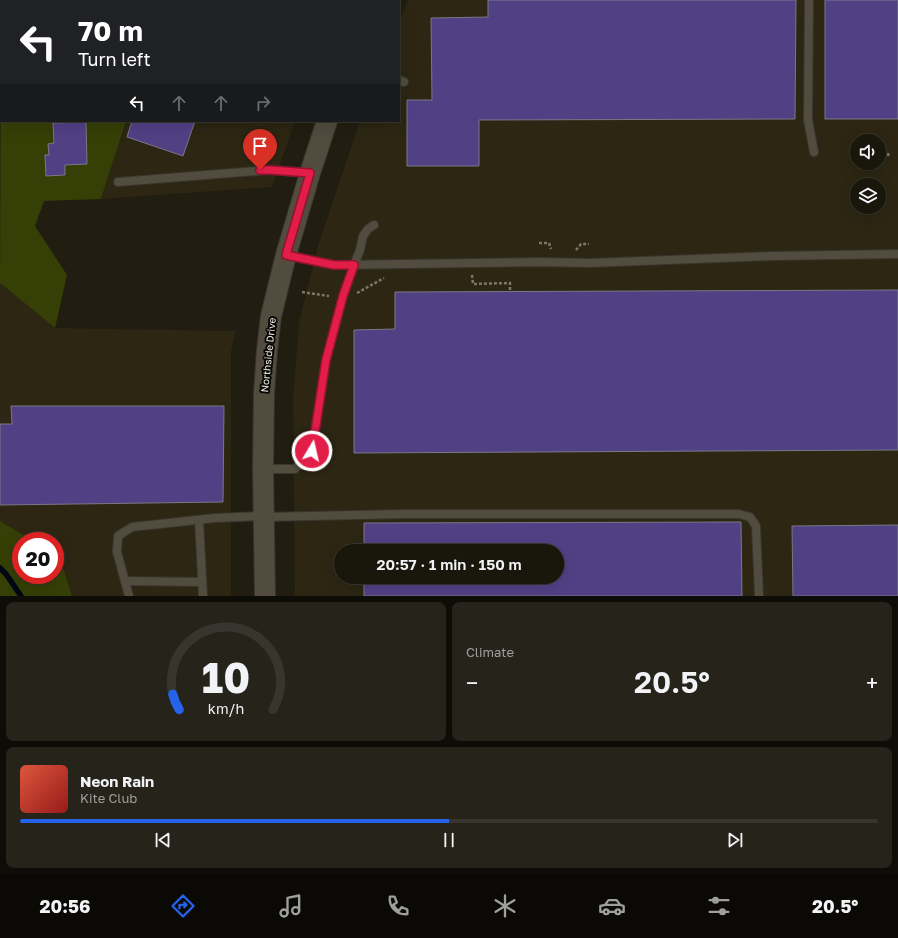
<!DOCTYPE html>
<meta charset="utf-8">
<style>
:root{--surface:#19160c;--page:#26231a;--text:#f1f3f6;--muted:#9f9f9d;--line:#37352d;--accent:#2563eb}
body{margin:0;font-family:"Golos Text",sans-serif;background:var(--page);color:var(--text);height:100vh;display:flex;flex-direction:column;font-size:15px;white-space:nowrap}
*{box-sizing:border-box;margin:0}
p{font-size:13px;color:var(--muted)}
.icon{flex:none;width:22px;height:22px;fill:none;stroke:currentColor;stroke-width:2;stroke-linecap:round;stroke-linejoin:round}
.map{position:relative;height:596px;overflow:hidden}
.panel{display:flex;flex-direction:column;gap:6px;padding:6px;background:#0e0c07;flex:1}
.panel>*{flex:none}
.banner{position:absolute;left:0px;top:0px;width:400px;height:122px;box-shadow:0 4px 16px #0002,0 0 0 1px var(--line);background:#202124;color:#fff;overflow:hidden}
.controls{position:absolute;left:850px;top:134px;display:grid;gap:8px}
.controls a{display:grid;place-items:center;width:36px;height:36px;border-radius:50%;background:var(--surface);box-shadow:0 4px 16px #0002,0 0 0 1px var(--line);font-size:20px}
.speed{position:absolute;left:12px;top:532px;display:flex;gap:8px;font-size:20px;font-weight:700;text-align:center}
.speed>*{display:grid;place-content:center;width:52px;height:52px;border-radius:50%;background:var(--surface);box-shadow:0 4px 16px #0002,0 0 0 1px var(--line);line-height:1}
.speed .limit{border:6px solid #d22;background:#fff;color:#111}
.pin{position:absolute;display:grid;place-items:center;width:34px;height:34px;color:#fff;margin:-41px -17px;border-radius:50% 50% 50% 0;rotate:-45deg;box-shadow:0 0 4px #0007}
.pin .icon{rotate:45deg}
.me{position:absolute;width:44px;margin:-22px;rotate:9deg;stroke-linejoin:round;filter:drop-shadow(0 0 3px #0008)}
.turn{display:flex;align-items:center;gap:14px;height:84px;padding:0 12px;font-size:18px}
.turn .icon{width:52px;height:52px;stroke-width:2.5}
.turn b{display:block;font-size:28px;line-height:34px}
.lanes{display:flex;align-items:center;height:38px;padding:0 12px;background:#0003;justify-content:center;gap:20px;direction:ltr}
.lanes .off{opacity:.35}
.big{font-size:30px;font-weight:600;line-height:1.1}
.panel .tile{flex:1;display:flex;flex-direction:column;justify-content:center;gap:6px;min-width:0;padding:0 14px;border-radius:8px;background:var(--page)}
.panel .dial{align-items:center;gap:0}
.dial svg{height:104px;overflow:visible;fill:none;stroke:var(--line);stroke-width:7;stroke-linecap:round;text-anchor:middle}
.dial text{fill:var(--text);stroke:none}
.song{display:flex;align-items:center;gap:12px}
.cover{width:48px;height:48px;border-radius:6px;background:linear-gradient(135deg,hsl(10 70% 55%),hsl(0 70% 35%))}
.played{height:4px;border-radius:2px;background:linear-gradient(90deg,var(--accent) 50%,var(--line) 50%)}
.keys{display:flex;justify-content:space-around;direction:ltr}
.heat{display:flex;justify-content:space-between;align-items:center;font-size:22px;direction:ltr}
.panel .tiles{flex:1;display:grid;gap:6px;grid-template-columns:1fr 1fr}
.tile:last-child{grid-column:span 2}
.trip{position:absolute;left:334px;top:544px;width:230px;height:40px;border-radius:20px;background:var(--surface);box-shadow:0 4px 16px #0002,0 0 0 1px var(--line);font-weight:600;line-height:40px;text-align:center}
.tab-bar{display:flex;height:64px;justify-content:space-around;align-items:center;background:#0a0905;color:var(--muted)}
.tab-bar .icon{width:28px;height:28px}
.tab-bar .selected{color:var(--accent)}
.tab-bar b{font-size:18px;color:var(--text)}
.map>svg:first-child{display:block}
</style>
<div class="map">
<svg width="898" height="596" viewBox="0 0 898 596">
<rect width="100%" height="100%" fill="#211d10"/>
<!-- built -->
<g fill="#2c2613" fill-rule="evenodd">
<path d="M408 0H898V596H295L293 397 299 323 318 246 360 121H399V22ZM857 141H879V163H857ZM857 185H879V207H857ZM341 551H557V577H341Z"/>
<polygon points="126,121 295,121 272,187 101,199"/>
<polygon points="0,283 55,328 236,331 231,350 231,596 72,596 59,555 55,553 55,541 34,541 0,521"/>
</g>
<!-- green -->
<g fill="#353f06">
<polygon points="8,0 332,0 6,1"/>
<polygon points="1,5 1,121 126,121 101,199 44,201 35,226 67,275 55,328 0,283"/>
<polygon points="0,521 34,541 21,541 21,575 55,575 55,553 59,555 72,596 0,596"/>
</g>
<g fill="none" stroke-linecap="round" stroke-linejoin="round">
<!-- stream -->
<polyline stroke="#000714" stroke-width="5.5" points="0,568 6,574 21,596"/>
</g>
<!-- building -->
<g fill="#524085" stroke="#7a7887">
<polygon points="488,0 796,0 795,119 479,120 479,166 407,166 407,100 432,100 431,18 488,17"/>
<rect x="825" y="0" width="73" height="119"/>
<polygon points="132,121 195,121 183,156 127,137"/>
<polygon points="86,122 87,164 65,165 65,175 46,176 45,155 49,155 48,144 54,143 53,123"/>
<polygon points="898,290 898,450 354,453 354,330 395,329 395,292"/>
<polygon points="11,406 224,406 223,502 0,505 0,424 12,424"/>
<polygon points="741,522 742,596 364,596 364,577 557,577 557,551 364,551 364,523"/>
<polygon points="898,525 898,596 793,596 792,526"/>
</g>
<g fill="none" stroke-linecap="round" stroke-linejoin="round">
<!-- service casing -->
<g stroke="#38362f" stroke-width="10">
<g id="service">
<polyline points="809,0 808,120 814,152"/>
<polyline points="399,80 404,82"/>
<polyline points="118,182 270,170 309,173"/>
<polyline points="286,255 334,265 539,262 590,263 772,256 898,254"/>
<polyline points="263,469 295,469 312,451 326,360 343,296 354,265 360,250 363,236 368,229 374,225"/>
<polyline points="264,517 403,514 739,514 750,517 756,526 759,596"/>
<polyline points="199,520 203,596"/>
<polyline points="125,581 202,582"/>
<polyline points="129,596 117,552 118,536 132,527 215,518 264,516"/>
</g>
</g>
<!-- tertiary casing -->
<g stroke="#38362f" stroke-width="22">
<g id="tertiary">
<polyline points="359,1 360,0"/>
<polyline points="379,1 380,0"/>
<polyline points="265,596 263,469 264,393 267,350 271,316 286,255 310,173 327,121"/>
</g>
</g>
<!-- path -->
<g stroke="#7a776c" stroke-width="2.5" stroke-dasharray="3 2" stroke-linecap="butt">
<polyline points="888,156 889,151"/>
<polyline points="539,243 549,243 551,249"/>
<polyline points="576,250 581,244 589,244"/>
<polyline points="472,275 473,284 510,283 510,292"/>
<polyline points="302,292 329,296"/>
<polyline points="357,293 384,278"/>
</g>
<!-- service -->
<use href="#service" stroke="#514c3e" stroke-width="8"/>
<!-- tertiary -->
<use href="#tertiary" stroke="#514c3e" stroke-width="20"/>
</g>
<g fill="none" stroke-linecap="round" stroke-linejoin="round">
<!-- route casing -->
<g stroke="#92132f" stroke-width="10">
<polyline id="route" points="260,170 270,170 310,173 286,255 334,265 354,265 343,296 326,360 312,451"/>
</g>
<!-- route -->
<use href="#route" stroke="#e11d48" stroke-width="7"/>
</g>
<g text-anchor="middle" dominant-baseline="central" stroke-width="4" stroke-linejoin="round" paint-order="stroke">
<!-- street labels -->
<g font-size="10" fill="#f2f0e7" stroke="#090704">
<text transform="translate(268 355) rotate(-84)">Northside Drive</text>
</g>
</g>
</svg>
<div class="controls">
<a><svg class="icon" aria-label="sound" viewBox="0 0 24 24"><path d="M4 9h4l5-4v14l-5-4H4zM17 9q2 3 0 6"/></svg></a>
<a><svg class="icon" aria-label="layers" viewBox="0 0 24 24"><path d="M12 4l9 5-9 5-9-5zM3 14l9 5 9-5"/></svg></a>
</div>
<div class="speed"><div class="limit">20</div></div>
<div class="pin" style="left:260px;top:170px;background:#d93025"><svg class="icon" aria-label="arrive" viewBox="0 0 24 24"><path d="M6 21V4h12l-3 4 3 4H6"/></svg></div>
<svg class="me" style="left:312px;top:451px" viewBox="-20 -20 40 40"><circle r="17" fill="#e11d48" stroke="#fff" stroke-width="3"/><path d="M0-11L8 9 0 5-8 9z" fill="#fff"/></svg>
<div class="trip">20:57 · 1 min · 150 m</div>
<div class="banner">
<div class="turn"><svg class="icon" aria-label="left" viewBox="0 0 24 24"><path d="M17 20v-9H6M10 6l-5 5 5 5"/></svg><div><b>70 m</b>Turn left</div></div>
<div class="lanes"><svg class="icon" aria-label="left" viewBox="0 0 24 24"><path d="M17 20v-9H6M10 6l-5 5 5 5"/></svg><svg class="icon off" aria-label="ahead" viewBox="0 0 24 24"><path d="M12 20V5M6 11l6-6 6 6"/></svg><svg class="icon off" aria-label="ahead" viewBox="0 0 24 24"><path d="M12 20V5M6 11l6-6 6 6"/></svg><svg class="icon off" aria-label="right" viewBox="0 0 24 24"><path d="M7 20v-9h11M14 6l5 5-5 5"/></svg></div>
</div>
</div>
<section class="panel">
<div class="tiles">
<div class="tile dial"><svg viewBox="0 0 100 80">
<path d="M14 69A42 42 0 1 1 86 69"/>
<path d="M14 69A42 42 0 0 1 9 57" stroke="#2563eb"/>
<text x="50" y="56" font-size="32" font-weight="700">10</text>
<text x="50" y="72" font-size="11">km/h</text>
</svg></div>
<div class="tile"><p>Climate</p>
<div class="heat"><a>−</a><b class="big">20.5°</b><a>+</a></div>
</div>
<div class="tile">
<div class="song"><i class="cover"></i><div><b>Neon Rain</b><p>Kite Club</p></div></div>
<div class="played"></div>
<div class="keys"><svg class="icon" aria-label="previous" viewBox="0 0 24 24"><path d="M18 5L8 12l10 7zM5 5v14"/></svg><svg class="icon" aria-label="pause" viewBox="0 0 24 24"><path d="M8 5v14M16 5v14"/></svg><svg class="icon" aria-label="next" viewBox="0 0 24 24"><path d="M6 5l10 7-10 7zM19 5v14"/></svg></div>
</div>
</div>
</section>
<nav class="tab-bar">
<b>20:56</b>
<svg class="icon selected" aria-label="directions" viewBox="0 0 24 24"><path d="M12 3l9 9-9 9-9-9zM9 14v-3h6M13 9l2 2-2 2"/></svg>
<svg class="icon" aria-label="music" viewBox="0 0 24 24"><path d="M9 18V5l10-2v13"/><circle cx="6" cy="18" r="3"/><circle cx="16" cy="16" r="3"/></svg>
<svg class="icon" aria-label="phone" viewBox="0 0 24 24"><path d="M5 4h4l2 5-3 2q2 4 5 5l2-3 5 2v4C11 20 4 13 5 4z"/></svg>
<svg class="icon" aria-label="climate" viewBox="0 0 24 24"><path d="M12 3v18M4 7l16 10M4 17L20 7"/></svg>
<svg class="icon" aria-label="car" viewBox="0 0 24 24"><path d="M5 17H2v-5l4-1 3-4h7l3 4 3 1v5h-3M9 17h6M6 11h13"/><circle cx="7" cy="17" r="2"/><circle cx="17" cy="17" r="2"/></svg>
<svg class="icon" aria-label="filters" viewBox="0 0 24 24"><path d="M4 7h16M4 17h16"/><circle cx="9" cy="7" r="2"/><circle cx="15" cy="17" r="2"/></svg>
<b>20.5°</b>
</nav>
